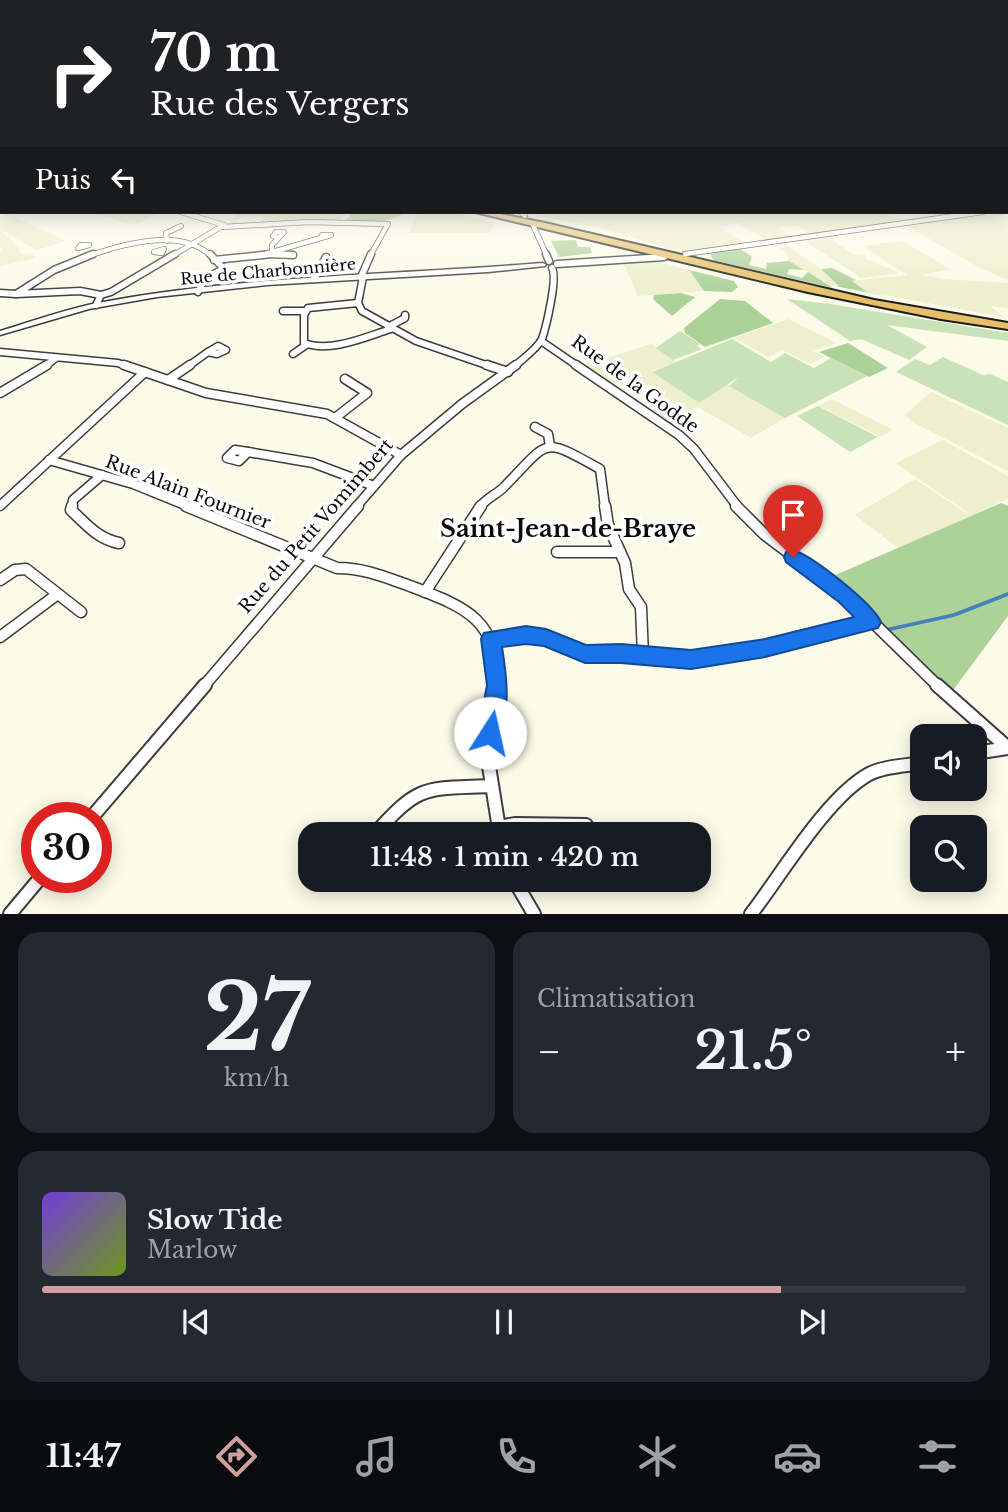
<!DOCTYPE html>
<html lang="fr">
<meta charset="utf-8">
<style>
:root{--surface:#171b24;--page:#242831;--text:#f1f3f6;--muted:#9ea1a6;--line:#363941;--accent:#d0a09f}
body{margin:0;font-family:"Libre Baskerville",serif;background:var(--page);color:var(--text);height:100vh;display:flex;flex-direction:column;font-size:26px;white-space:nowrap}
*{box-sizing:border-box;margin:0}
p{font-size:23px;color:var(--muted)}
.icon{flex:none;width:38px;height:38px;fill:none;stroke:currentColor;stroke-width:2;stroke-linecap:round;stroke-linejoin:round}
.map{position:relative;height:914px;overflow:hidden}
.sheet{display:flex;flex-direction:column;gap:18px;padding:18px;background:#0d0f14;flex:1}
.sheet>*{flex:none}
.top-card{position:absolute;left:0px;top:0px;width:1008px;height:214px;box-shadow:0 4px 18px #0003;background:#202124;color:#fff;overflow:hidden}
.fabs{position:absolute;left:910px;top:724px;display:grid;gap:14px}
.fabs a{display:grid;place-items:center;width:77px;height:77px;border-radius:14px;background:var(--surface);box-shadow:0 4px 18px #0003;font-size:35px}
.speed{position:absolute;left:21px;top:802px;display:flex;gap:14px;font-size:35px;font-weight:700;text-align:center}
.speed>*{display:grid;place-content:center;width:91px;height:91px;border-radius:50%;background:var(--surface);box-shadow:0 4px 18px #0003;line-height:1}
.speed .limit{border:10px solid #d22;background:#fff;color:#111}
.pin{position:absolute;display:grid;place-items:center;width:60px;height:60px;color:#fff;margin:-72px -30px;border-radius:50% 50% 50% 0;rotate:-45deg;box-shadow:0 0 7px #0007}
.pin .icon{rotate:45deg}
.me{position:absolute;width:77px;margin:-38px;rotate:10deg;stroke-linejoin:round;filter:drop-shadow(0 0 5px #0008)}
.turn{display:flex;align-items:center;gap:24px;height:147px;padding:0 35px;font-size:32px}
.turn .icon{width:91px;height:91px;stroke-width:2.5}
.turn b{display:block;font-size:49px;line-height:60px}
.then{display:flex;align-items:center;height:66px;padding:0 35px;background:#0003;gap:14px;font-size:26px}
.big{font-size:52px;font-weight:600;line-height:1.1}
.sheet .card{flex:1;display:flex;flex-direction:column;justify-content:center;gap:10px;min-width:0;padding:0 24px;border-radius:21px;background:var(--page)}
.sheet .dial{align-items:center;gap:0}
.dial b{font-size:91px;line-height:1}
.song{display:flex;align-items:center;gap:21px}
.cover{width:84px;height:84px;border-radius:10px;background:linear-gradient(135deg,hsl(260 70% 55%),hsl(80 70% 35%))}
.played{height:7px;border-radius:4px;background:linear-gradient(90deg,var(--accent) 80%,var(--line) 80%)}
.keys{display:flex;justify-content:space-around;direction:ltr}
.heat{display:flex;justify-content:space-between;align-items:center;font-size:38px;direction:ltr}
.sheet .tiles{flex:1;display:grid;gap:18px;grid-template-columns:1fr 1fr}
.card:last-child{grid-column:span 2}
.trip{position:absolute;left:298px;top:822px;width:413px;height:70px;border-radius:21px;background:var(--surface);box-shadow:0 4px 18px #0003;font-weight:600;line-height:70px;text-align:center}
.menu{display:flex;height:112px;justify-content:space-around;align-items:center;background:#090b0e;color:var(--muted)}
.menu .icon{width:49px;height:49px}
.menu .on{color:var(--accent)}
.menu b{font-size:32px;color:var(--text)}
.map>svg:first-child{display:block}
</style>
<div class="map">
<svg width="1008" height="914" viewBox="0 0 1008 914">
<rect width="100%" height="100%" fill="#fcfbe9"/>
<!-- farmland -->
<g fill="#eeefcd">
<polygon points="1008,210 1008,280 978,267 903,224"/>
<polygon points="3,212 66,241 37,250 1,230 18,247 21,255 32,253 36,258 0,266 0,252 3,250 0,247 0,213"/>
<polygon points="88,212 163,212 133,225"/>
<polygon points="238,212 346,212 339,221 259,224 265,216 241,216 234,226 228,224"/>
<polygon points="418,212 446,212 494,222 490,233 409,233"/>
<polygon points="535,212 883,212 901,221 812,234 796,225 779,228 793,237 767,240 737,223 719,227 747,244 684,253 598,227 539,217"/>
<polygon points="824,235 855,255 866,254 865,258 899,273 861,278 802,239"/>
<polygon points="902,241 951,269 923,275 944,279 1008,283 1008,308 990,306 1004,317 867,292 851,281 907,275 863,246"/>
<polygon points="782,242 821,269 840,286 829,285 789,261 786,252 780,248 785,246"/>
<polygon points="651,260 689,270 704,291 638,296 623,262"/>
<polygon points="788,319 837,343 815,350 805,345 825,357 810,364 782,350 769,357 734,338"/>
<polygon points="651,344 676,362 651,371 699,403 727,384 785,418 751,438 698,407 665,421 650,411 667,402 633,377 607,385 581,366"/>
<polygon points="931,392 1008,428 1008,471 914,423 905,415"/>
<polygon points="831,399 893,430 881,437 819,406"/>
<polygon points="943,440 1008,476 1008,498 972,516 896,463"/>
<polygon points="915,479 971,516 898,548 855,515"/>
</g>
<!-- green -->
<g fill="#c9e2b8">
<polygon points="787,299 830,304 1008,333 1008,341 887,325 927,347 909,360 861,339 850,341"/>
<polygon points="680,331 700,344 697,346 702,349 673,360 656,348"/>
<polygon points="732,339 771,362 785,353 814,368 831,358 867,376 785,418 729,386 739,377 699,403 652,372"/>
<polygon points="943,357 983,375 990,374 1008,382 1008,425 896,372 915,359 930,365"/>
<polygon points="818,406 878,437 850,452 797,416"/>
</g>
<!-- forest -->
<g fill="#acd199">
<polygon points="353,212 408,212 386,221 345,221"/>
<polygon points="576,240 578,247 590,247 592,253 559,257 551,241"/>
<polygon points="741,249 752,257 749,265 766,269 767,263 789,261 804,270 789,269 787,274 802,278 808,272 833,288 713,260 710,253"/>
<polygon points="832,268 856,280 852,281 867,292 890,297 835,286 839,286 821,269"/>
<polygon points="689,270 734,281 738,287 732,292 704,291"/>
<polygon points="681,293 695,297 672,316 653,299 654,295"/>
<polygon points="720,299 745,301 773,323 705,347 685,333 684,328"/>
<polygon points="848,343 888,368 869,377 819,352"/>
<polygon points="1001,503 1008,506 1008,616 951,693 831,577"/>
</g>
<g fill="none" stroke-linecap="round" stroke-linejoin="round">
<!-- stream -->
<polyline stroke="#447fbc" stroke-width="3.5" points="886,630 954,615 1008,594"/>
<!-- minor-far4 casing -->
<g stroke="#3d3d3d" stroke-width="6">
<g id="minor-far4">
<polyline points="521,212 525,216"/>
<polyline points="533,225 547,256"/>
<polyline points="223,227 309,222 388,224 370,256"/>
<polyline points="278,238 273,236 276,232 284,232 272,245 272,255 293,255"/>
<polyline points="167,241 166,233 181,226"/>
<polygon points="81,245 89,245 78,248"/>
<polygon points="164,249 162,253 154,252"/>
<polyline points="685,254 983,212"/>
<path d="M88 256C123 244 181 227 211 256"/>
<polyline points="172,256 224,225 181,212"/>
<polyline points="259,256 331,235 322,235 320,238"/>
</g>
</g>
<!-- minor-far3 casing -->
<g stroke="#3d3d3d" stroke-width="9">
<g id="minor-far3">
<polyline points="93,254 54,270 16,294 80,291 101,295"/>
<polyline points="272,254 293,255"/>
<polyline points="546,254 549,261"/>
<polyline points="214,260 272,254"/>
<polyline points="557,264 664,257"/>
<polyline points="361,277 371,254"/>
<polyline points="363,277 358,303 362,311 416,341 492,367"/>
<polyline points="314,279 326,257"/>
<polyline points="198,292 205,278 224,269 210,254"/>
<polyline points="0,293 16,294"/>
<path d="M358 303 308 308 304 315V343C331 353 365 337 391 329"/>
<polyline points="96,305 101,295 111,292 175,254"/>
<polyline points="283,311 305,311"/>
<polyline points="388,327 405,318 405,315"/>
<polyline points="541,341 579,367"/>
<polygon points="218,346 226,350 217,354 208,352"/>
<polyline points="0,352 118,363 129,367"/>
<polyline points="293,354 306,345"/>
<polyline points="44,367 56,358"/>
<polyline points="187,367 208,352"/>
<path d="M514 367C522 359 537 349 542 339 546 327 558 278 552 268"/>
</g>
</g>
<!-- minor-far2 casing -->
<g stroke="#3d3d3d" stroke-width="11">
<g id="minor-far2">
<polyline points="124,365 206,393 327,414 401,455"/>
<polyline points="487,365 508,372"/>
<polyline points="576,365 679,435 694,449 738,507"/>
<polyline points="168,380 190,365"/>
<polyline points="0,393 47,365"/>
<polyline points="335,418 367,393 345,379"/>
<polyline points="535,427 548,434 550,446"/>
<polygon points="235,450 248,452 239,461 227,458"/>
<polyline points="248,452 313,463 374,486"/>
<polyline points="49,460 133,484 190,507"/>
<polyline points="0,506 145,372"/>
<polyline points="72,507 73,500 102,475"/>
<polyline points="356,507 401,455 462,404 516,365"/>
<path d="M480 507C486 498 498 494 505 486 550 440 541 436 600 469L605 507"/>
</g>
</g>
<!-- minor-far1 casing -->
<g stroke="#3d3d3d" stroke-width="13">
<g id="minor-far1">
<path d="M72 506 71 510C86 524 98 539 119 543"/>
<path d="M186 506 337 568C364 568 385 577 410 586 465 607 500 619 496 687"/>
<polyline points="605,506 608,525 625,563 629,589 641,607 643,656"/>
<polyline points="736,506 764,534 846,596 939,687"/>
<polyline points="557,552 620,552"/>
<polyline points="0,580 15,570 26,569 81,612"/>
<polyline points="425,592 481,506"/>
<polyline points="0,637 55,596"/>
<polyline points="491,639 526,635 546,638 585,654 691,659 765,648 871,622"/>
<polyline points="203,687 358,506"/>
</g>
</g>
<!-- minor casing -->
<g stroke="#3d3d3d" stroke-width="16">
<g id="minor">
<polyline points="496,685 489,766 500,835"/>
<polyline points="937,685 1008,748"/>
<polyline points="975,753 1008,748"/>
<polyline points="92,817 205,685"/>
<polyline points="499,827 515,824 586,825"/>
<path d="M374 835C420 783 425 789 491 786"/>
<polyline points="514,880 534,914"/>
<polyline points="10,914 41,877"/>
<path d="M751 914C782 874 826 798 869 774 885 766 905 766 922 763"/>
</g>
</g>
<!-- tertiary casing -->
<g stroke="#3d3d3d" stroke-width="3">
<path id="tertiary" d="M543 263 546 265 545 266 488 272 267 285 157 297 89 309 0 335V331C34 321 68 308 103 302 248 275 396 275 543 263Z"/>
</g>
<!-- trunk casing -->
<g stroke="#1b1b1b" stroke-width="4">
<polygon id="trunk" points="475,212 490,212 545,223 874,300 1008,323 1008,329 941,319 808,292"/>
</g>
<!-- minor-far4 -->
<use href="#minor-far4" stroke="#fff" stroke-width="4.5"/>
<!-- minor-far3 -->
<use href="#minor-far3" stroke="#fff" stroke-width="6"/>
<!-- minor-far2 -->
<use href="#minor-far2" stroke="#fff" stroke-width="8"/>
<!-- minor-far1 -->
<use href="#minor-far1" stroke="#fff" stroke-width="10"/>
<!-- minor -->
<use href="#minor" stroke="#fff" stroke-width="12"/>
<!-- tertiary -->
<use href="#tertiary" fill="#fff" fill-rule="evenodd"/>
<!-- trunk -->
<use href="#trunk" fill="#e5c068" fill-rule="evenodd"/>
</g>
<!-- sky -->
<linearGradient id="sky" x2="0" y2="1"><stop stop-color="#93c0ea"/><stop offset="0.57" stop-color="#fefdf5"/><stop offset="1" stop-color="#fefdf5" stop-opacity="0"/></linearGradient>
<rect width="1008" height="296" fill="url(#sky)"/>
<!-- route -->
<path fill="#1a73e8" stroke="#114b97" stroke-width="2" d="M793 550C813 556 872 603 881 622L878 628 765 657 691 669 621 663H585L544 646 526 644 502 647C507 678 511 711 498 741L490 745 482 741 478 733 487 685 481 639 484 633 526 626 546 629 586 645 621 644 691 650 765 639 854 617 839 602 786 562 784 557 786 552Z"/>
<g text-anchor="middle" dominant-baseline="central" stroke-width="7" stroke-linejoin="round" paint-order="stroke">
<!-- far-street labels -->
<g font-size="16" fill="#0a0a0a" stroke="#fff">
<text transform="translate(268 271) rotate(-5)">Rue de Charbonnière</text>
</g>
<!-- street labels -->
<g font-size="18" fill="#0a0a0a" stroke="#fff">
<text transform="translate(635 384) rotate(36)">Rue de la Godde</text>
<text transform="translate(188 492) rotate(21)">Rue Alain Fournier</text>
<text transform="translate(316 526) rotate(-49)">Rue du Petit Vomimbert</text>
</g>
<!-- district labels -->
<g font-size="24" font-weight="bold" fill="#0a0a0a" stroke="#fff">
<text x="568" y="528">Saint-Jean-de-Braye</text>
</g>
</g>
</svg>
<div class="fabs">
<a><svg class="icon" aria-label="sound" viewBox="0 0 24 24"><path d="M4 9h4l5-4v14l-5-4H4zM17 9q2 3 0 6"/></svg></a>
<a><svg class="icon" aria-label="search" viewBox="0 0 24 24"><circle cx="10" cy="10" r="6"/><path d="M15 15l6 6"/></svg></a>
</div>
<div class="speed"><div class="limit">30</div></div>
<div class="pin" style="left:793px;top:557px;background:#d93025"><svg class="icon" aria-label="arrive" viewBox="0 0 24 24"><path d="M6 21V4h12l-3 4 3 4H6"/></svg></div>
<svg class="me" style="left:490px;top:733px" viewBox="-20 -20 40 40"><circle r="19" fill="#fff"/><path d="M0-13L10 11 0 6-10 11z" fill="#1a73e8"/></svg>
<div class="trip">11:48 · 1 min · 420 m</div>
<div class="top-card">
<div class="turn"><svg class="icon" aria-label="right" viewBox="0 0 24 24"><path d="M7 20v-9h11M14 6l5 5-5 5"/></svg><div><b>70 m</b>Rue des Vergers</div></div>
<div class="then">Puis<svg class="icon" aria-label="left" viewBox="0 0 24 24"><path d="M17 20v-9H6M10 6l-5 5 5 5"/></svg></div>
</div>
</div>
<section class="sheet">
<div class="tiles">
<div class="card dial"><b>27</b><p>km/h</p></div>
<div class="card"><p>Climatisation</p>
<div class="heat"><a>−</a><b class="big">21.5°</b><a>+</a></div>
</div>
<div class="card">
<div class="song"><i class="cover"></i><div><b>Slow Tide</b><p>Marlow</p></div></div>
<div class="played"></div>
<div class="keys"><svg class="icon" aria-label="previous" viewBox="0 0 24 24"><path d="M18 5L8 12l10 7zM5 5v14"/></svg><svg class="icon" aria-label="pause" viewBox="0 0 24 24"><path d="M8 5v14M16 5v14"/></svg><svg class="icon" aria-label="next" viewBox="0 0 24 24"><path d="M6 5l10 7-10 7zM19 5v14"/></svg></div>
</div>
</div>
</section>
<nav class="menu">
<b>11:47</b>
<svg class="icon on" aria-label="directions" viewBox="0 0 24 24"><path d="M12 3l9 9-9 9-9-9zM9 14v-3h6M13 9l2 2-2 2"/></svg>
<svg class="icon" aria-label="music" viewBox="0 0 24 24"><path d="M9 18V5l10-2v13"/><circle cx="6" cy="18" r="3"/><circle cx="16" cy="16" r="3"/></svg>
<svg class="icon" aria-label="phone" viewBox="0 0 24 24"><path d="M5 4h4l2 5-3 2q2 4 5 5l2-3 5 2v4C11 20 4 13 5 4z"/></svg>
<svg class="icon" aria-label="climate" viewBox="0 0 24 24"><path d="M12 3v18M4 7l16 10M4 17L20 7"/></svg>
<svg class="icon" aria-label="car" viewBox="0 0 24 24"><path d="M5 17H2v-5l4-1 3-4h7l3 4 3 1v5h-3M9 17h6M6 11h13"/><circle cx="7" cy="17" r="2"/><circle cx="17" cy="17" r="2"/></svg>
<svg class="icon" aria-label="filters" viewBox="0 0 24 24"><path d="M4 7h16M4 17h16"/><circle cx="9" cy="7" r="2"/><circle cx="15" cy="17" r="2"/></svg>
</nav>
